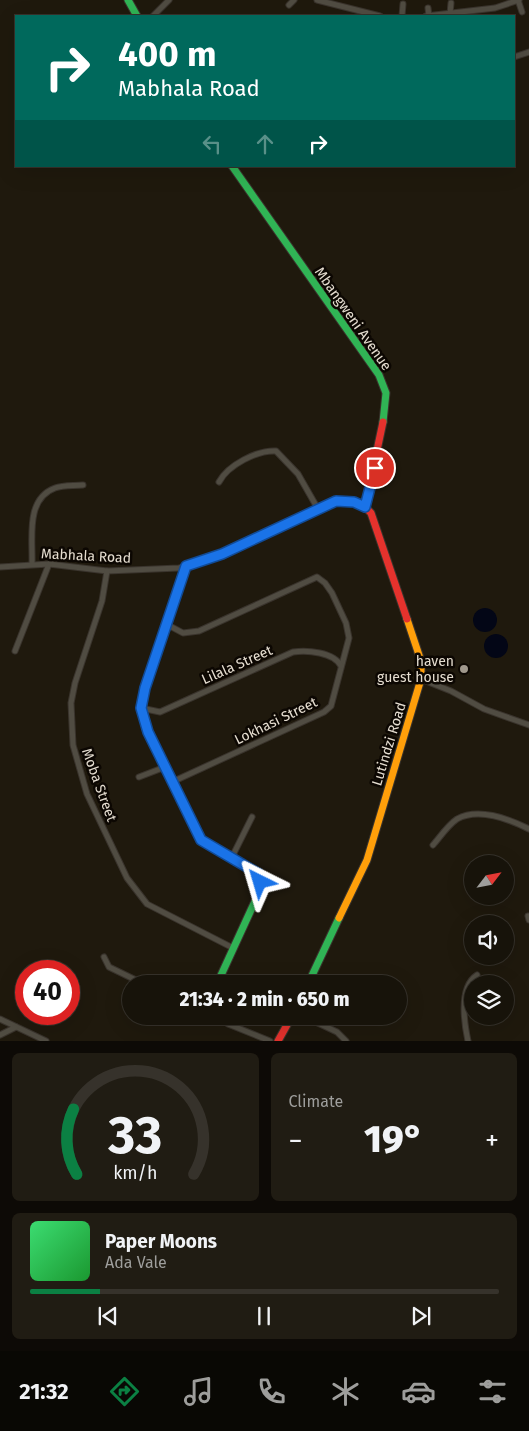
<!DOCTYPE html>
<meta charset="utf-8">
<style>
:root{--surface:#17130a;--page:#201c13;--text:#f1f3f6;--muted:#9e9e9c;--line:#36322b;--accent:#0b8043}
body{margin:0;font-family:"Fira Sans",sans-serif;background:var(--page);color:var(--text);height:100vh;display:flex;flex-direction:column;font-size:19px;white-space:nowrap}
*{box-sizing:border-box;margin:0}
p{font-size:16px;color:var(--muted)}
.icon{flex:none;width:28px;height:28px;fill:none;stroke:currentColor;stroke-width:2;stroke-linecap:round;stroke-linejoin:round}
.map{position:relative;height:1041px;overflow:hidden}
.side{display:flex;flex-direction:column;gap:12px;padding:12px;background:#0d0a06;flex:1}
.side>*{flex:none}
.top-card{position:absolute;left:15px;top:15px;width:500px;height:152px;border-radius:0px;box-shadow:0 5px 20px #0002,0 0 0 1px var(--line);background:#00695c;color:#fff;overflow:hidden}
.needle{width:32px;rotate:58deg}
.tools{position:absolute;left:464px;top:855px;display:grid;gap:10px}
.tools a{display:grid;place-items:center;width:50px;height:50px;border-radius:50%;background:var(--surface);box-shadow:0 5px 20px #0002,0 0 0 1px var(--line);font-size:25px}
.speed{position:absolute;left:15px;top:960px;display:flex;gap:10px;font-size:25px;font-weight:700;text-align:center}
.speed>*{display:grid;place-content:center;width:65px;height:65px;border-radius:50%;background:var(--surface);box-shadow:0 5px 20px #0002,0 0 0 1px var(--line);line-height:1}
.speed .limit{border:8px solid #d22;background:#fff;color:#111}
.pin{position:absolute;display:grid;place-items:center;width:42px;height:42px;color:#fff;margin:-21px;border:2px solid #fff;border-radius:50%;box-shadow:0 1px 5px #0007}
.me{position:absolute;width:55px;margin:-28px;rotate:320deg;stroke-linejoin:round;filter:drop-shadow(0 0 4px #0008)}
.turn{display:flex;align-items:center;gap:18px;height:105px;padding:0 20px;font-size:22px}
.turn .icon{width:65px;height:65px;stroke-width:2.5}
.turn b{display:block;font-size:35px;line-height:42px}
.lanes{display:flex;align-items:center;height:48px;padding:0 20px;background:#0003;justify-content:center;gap:25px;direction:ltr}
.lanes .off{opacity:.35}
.big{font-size:38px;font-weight:800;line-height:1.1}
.side .widget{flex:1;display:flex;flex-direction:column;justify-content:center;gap:8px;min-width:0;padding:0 18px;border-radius:8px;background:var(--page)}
.side .dial{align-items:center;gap:0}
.dial svg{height:130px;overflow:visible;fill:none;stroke:var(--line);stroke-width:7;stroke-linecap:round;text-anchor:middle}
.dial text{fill:var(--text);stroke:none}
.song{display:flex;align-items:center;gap:15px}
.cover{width:60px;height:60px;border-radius:8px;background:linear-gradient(135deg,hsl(140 70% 55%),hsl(130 70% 35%))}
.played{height:5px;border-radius:2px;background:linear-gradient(90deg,var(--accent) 15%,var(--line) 15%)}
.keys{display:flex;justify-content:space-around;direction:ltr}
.heat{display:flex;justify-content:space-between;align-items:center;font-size:28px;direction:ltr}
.side .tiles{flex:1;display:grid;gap:12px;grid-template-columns:1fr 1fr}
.widget:last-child{grid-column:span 2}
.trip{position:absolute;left:122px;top:975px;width:285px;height:50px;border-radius:25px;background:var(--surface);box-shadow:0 5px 20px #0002,0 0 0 1px var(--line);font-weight:800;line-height:50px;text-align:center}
.tab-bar{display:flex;height:80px;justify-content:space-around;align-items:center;background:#090804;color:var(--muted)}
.tab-bar .icon{width:35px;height:35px}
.tab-bar .selected{color:var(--accent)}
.tab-bar b{font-size:22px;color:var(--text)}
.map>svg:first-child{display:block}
</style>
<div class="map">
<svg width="529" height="1041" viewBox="0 0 529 1041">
<rect width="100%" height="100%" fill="#1f190d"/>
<!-- water -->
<g fill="#030616">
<circle cx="485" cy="620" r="12"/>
<circle cx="496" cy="646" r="12"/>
</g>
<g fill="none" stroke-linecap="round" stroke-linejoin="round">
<!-- street casing -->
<g stroke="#3a342d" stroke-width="7">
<g id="street">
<polyline points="317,0 380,16"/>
<polyline points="518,0 522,12"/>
<polyline points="289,5 294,0"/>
<polyline points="428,8 429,16"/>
<polyline points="450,14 451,3"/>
<polyline points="153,16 169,0"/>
<polyline points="402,16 403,4"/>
<polyline points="426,16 495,8 519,0"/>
<polyline points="514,57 529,52"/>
<path d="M219 482C228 465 257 450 276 451L298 474 318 509"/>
<path d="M32 564C33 539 25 499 55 488 63 485 74 486 83 485"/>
<polyline points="0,567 49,564 107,571 179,568 222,554 337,501 354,502 365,507"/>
<polyline points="107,571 102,601 75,683 71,703 73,745 87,794 127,878 147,904 233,948"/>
<polyline points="168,625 183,633 199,631 317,577 325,583 332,593 346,623 349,638 331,706 324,712 172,782"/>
<polyline points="15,651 49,564"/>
<polyline points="421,679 451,691 484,709 529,725"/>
<path d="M141 708 160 712 293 652C307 650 334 652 341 666"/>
<polyline points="139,777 165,767"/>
<path d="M433 845C440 837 448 825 457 819 479 807 509 819 529 829"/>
<polyline points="232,857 252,817"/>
<polyline points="528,916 529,920"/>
<polyline points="104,957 109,967 144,984"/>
<polyline points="220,1016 228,1024 270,1041"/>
<polyline points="303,1016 337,1032 346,1041"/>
<polyline points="0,1019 46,1041"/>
<polyline points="0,1035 16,1027"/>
<path d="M468 1041C464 1022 459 987 477 975"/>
</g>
</g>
<!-- fast casing -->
<g stroke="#3a342d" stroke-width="9">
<g id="fast">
<polyline points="128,0 137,16"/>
<polyline points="232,166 379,375 386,393 383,422"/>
<polyline points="217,984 256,899"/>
<polyline points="308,984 339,918"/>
</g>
</g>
<!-- slow casing -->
<g stroke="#3a342d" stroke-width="9">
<g id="slow">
<polyline points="155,748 201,840 259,874 260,890 256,899"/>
<polyline points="339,918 367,860 421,679 421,661 407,619"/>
</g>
</g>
<!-- jam casing -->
<g stroke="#3a342d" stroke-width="9">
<g id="jam">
<polyline points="383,422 365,507 371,513 407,619"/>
<path d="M155 748C144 725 140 714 145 688L186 566"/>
<polyline points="278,1041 292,1016"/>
</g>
</g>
<!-- street -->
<use href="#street" stroke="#504c42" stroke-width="5"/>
<!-- fast -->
<use href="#fast" stroke="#30b455" stroke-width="7"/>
<!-- slow -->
<use href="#slow" stroke="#ff9f0a" stroke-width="7"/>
<!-- jam -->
<use href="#jam" stroke="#e5322d" stroke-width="7"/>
</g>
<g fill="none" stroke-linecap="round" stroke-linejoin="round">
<!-- route casing -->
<g stroke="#114b97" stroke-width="12">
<polyline id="route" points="260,882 259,874 201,840 148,732 141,708 145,688 186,566 222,554 336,501 354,502 365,507 375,468"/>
</g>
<!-- route -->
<use href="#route" stroke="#1a73e8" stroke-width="9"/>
</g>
<!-- markers -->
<circle fill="#a0988c" stroke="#0c0702" stroke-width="2" cx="464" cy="669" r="5"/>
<g text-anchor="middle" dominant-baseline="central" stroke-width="5" stroke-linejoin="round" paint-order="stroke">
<!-- street labels -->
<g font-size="14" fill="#e5ddd0" stroke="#0c0702">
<text transform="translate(353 319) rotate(55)">Mbangweni Avenue</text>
<text transform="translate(86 556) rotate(3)">Mabhala Road</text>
<text transform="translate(237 665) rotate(-24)">Lilala Street</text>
<text transform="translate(276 721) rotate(-26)">Lokhasi Street</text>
<text transform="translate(389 744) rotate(-73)">Lutindzi Road</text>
<text transform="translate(99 785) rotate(70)">Moba Street</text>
</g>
<!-- poi labels -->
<g font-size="14" fill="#e5ddd0" stroke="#0c0702" text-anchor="end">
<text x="454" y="661">haven<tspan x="454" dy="16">guest house</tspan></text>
</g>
</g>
</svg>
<div class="tools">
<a><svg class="needle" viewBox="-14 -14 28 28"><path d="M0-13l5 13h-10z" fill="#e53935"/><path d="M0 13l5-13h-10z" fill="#9e9e9c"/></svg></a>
<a><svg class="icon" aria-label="sound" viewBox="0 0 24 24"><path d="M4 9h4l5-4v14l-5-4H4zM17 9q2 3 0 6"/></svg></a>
<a><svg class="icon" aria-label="layers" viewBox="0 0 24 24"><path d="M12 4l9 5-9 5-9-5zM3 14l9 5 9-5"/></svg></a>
</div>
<div class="speed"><div class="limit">40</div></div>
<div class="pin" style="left:375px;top:468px;background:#d93025"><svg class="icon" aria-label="arrive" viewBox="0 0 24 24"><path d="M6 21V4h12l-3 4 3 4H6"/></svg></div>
<svg class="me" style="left:260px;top:882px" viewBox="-20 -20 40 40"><path d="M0-17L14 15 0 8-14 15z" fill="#1a73e8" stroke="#fff" stroke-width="4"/></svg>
<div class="trip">21:34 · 2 min · 650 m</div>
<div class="top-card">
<div class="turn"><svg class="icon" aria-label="right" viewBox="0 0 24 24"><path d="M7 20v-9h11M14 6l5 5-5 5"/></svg><div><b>400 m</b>Mabhala Road</div></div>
<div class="lanes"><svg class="icon off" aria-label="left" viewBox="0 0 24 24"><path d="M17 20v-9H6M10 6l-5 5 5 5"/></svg><svg class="icon off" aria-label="ahead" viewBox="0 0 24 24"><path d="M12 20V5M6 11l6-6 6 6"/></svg><svg class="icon" aria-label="right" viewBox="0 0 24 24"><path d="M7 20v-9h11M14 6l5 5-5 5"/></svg></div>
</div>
</div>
<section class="side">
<div class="tiles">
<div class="widget dial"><svg viewBox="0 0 100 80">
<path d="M14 69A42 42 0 1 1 86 69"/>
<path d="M14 69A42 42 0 0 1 12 29" stroke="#0b8043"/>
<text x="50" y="56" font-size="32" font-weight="700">33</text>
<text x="50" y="72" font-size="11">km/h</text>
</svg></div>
<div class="widget"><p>Climate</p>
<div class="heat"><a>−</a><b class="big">19°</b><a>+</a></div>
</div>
<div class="widget">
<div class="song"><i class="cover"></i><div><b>Paper Moons</b><p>Ada Vale</p></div></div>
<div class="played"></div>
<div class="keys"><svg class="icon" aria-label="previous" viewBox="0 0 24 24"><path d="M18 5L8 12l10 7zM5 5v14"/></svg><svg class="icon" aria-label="pause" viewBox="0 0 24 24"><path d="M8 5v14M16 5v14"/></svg><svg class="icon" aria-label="next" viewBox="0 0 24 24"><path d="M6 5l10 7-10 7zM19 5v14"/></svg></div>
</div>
</div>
</section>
<nav class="tab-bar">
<b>21:32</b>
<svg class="icon selected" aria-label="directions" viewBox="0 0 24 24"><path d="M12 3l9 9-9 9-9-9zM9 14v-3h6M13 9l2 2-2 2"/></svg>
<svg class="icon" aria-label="music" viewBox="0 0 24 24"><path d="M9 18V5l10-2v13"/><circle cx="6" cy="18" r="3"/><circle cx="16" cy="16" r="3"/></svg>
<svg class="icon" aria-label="phone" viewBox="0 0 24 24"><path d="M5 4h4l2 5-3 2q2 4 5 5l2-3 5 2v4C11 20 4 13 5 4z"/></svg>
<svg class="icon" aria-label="climate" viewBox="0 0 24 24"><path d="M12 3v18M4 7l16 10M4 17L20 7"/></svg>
<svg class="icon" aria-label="car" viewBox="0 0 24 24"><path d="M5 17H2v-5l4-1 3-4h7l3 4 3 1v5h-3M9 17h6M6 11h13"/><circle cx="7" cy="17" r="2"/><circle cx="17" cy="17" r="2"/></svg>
<svg class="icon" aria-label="filters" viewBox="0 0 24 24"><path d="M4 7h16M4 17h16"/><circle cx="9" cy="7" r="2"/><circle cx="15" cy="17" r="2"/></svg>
</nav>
